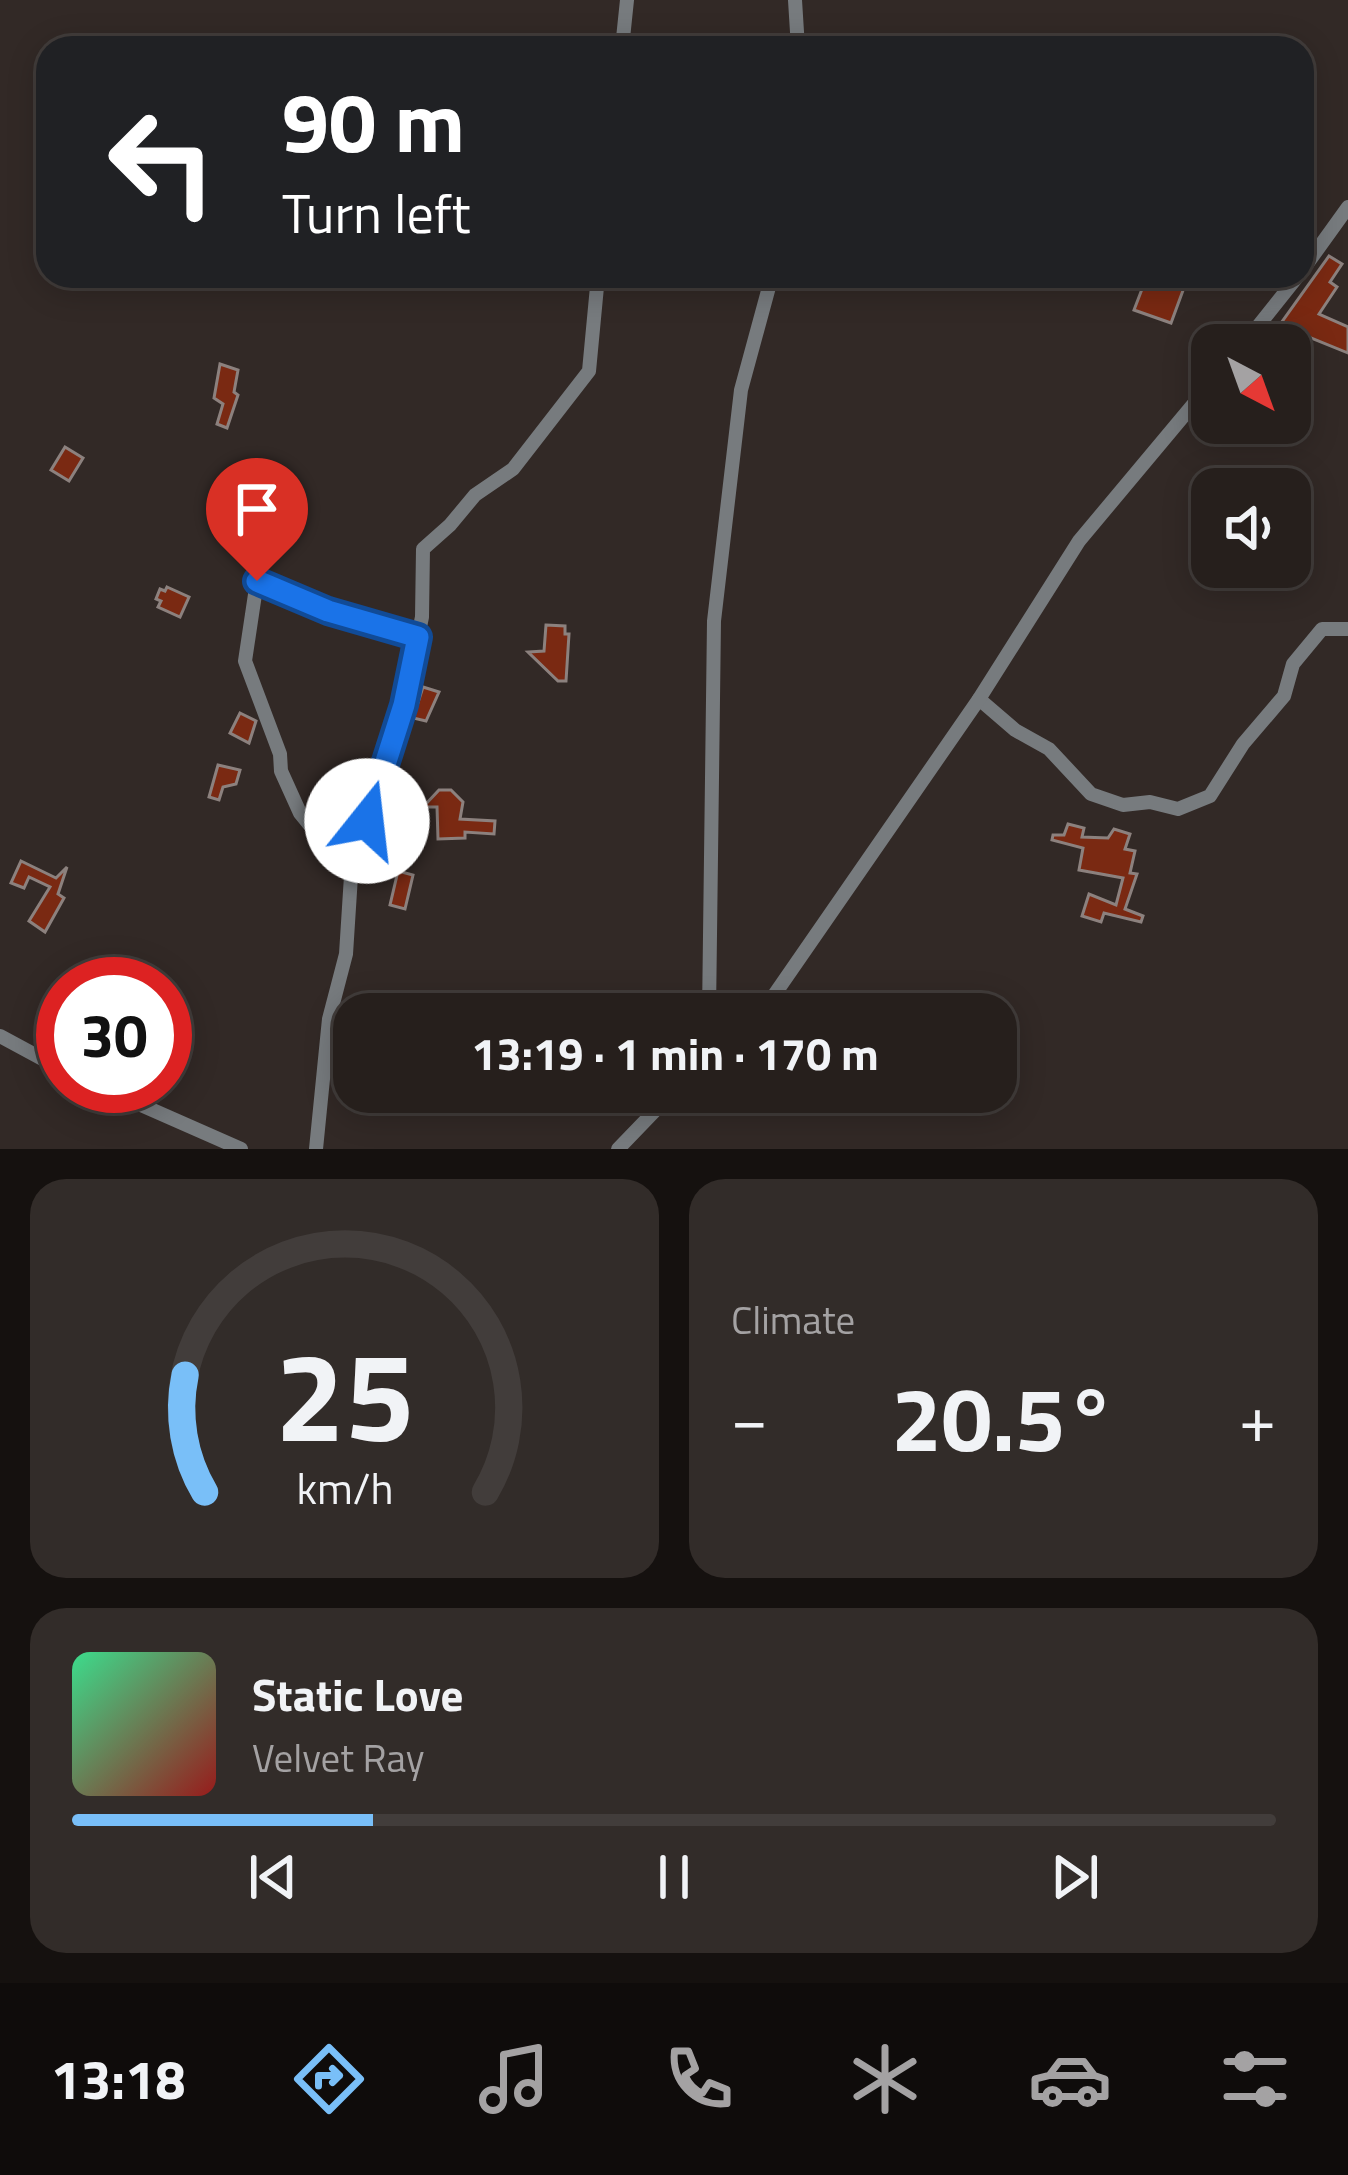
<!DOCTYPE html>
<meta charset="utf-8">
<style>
:root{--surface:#261f1c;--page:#322c29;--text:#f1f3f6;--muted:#a4a2a3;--line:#423d3b;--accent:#79bff8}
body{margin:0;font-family:"Titillium Web",sans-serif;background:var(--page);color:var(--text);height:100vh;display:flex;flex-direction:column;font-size:45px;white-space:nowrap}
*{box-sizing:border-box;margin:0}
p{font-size:39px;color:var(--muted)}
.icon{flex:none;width:66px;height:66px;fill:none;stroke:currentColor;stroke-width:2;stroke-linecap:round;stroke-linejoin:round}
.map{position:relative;height:1149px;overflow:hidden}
.sheet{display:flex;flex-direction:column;gap:30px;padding:30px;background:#15110f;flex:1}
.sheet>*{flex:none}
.banner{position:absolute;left:36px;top:36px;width:1278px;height:252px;border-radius:36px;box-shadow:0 6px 30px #0003,0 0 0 3px var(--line);background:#202124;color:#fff;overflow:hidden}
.needle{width:78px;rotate:139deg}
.buttons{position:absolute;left:1191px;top:324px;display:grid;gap:24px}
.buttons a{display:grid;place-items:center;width:120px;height:120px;border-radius:24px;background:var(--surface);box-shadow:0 6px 30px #0003,0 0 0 3px var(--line);font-size:60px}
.speed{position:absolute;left:36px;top:957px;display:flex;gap:24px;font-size:60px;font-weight:700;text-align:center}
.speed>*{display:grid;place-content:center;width:156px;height:156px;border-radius:50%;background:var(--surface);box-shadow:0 6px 30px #0003,0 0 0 3px var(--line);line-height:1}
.speed .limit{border:18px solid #d22;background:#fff;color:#111}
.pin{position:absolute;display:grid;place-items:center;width:102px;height:102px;color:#fff;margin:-123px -51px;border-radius:50% 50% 50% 0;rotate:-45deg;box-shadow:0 0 12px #0007}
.pin .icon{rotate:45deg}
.me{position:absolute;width:132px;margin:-66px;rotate:16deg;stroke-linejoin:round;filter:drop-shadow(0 0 9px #0008)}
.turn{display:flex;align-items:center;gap:42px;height:252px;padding:0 48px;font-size:54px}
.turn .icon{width:156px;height:156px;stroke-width:2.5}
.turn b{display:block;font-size:84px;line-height:102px}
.big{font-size:90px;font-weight:700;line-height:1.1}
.sheet .widget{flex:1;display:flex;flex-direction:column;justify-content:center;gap:18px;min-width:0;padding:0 42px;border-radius:36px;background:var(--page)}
.sheet .dial{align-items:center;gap:0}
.dial svg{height:312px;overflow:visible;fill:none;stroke:var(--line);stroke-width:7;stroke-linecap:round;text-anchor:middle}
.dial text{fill:var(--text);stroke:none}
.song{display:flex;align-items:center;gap:36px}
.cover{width:144px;height:144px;border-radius:18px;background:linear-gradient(135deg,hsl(150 70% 55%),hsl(0 70% 35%))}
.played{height:12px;border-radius:6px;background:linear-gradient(90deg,var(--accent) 25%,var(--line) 25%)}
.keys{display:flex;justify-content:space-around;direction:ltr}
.heat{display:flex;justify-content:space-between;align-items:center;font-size:66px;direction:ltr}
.sheet .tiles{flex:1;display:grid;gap:30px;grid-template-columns:1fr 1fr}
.widget:last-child{grid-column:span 2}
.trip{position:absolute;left:333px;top:993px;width:684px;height:120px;border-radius:36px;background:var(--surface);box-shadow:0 6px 30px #0003,0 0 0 3px var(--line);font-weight:700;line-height:120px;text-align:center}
.menu{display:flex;height:192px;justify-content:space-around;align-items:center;background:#0f0c0b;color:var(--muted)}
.menu .icon{width:84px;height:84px}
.menu .current{color:var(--accent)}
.menu b{font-size:54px;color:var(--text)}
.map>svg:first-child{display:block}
</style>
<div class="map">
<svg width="1348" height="1149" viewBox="0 0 1348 1149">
<rect width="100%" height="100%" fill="#322926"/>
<!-- building -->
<g fill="#7a2912" stroke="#8c817e" stroke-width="3">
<polygon points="1329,256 1342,264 1330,282 1337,287 1319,314 1348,327 1348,353 1304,335 1300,341 1279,326"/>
<polygon points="1147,276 1161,276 1185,285 1171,323 1134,310"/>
<polygon points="220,364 238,370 234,392 238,395 227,428 217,424 223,404 214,398"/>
<polygon points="65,447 83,458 69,481 51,470"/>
<polygon points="167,587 189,597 180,617 158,607 161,601 156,599 160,589 165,591"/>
<polygon points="546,625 565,626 565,634 569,634 566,681 558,681 528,652 544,651"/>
<polygon points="423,687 439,692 426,721 413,718"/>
<polygon points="240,713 256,721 249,743 230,733"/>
<polygon points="218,765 240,770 236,784 223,787 219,800 209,797"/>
<polygon points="439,790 451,790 463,802 460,819 495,821 494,834 465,832 465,838 438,839 437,807 423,807"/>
<polygon points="1068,824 1084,828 1082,837 1108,838 1114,829 1130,834 1125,849 1135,851 1130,873 1137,874 1125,909 1143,916 1141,922 1104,913 1101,922 1082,916 1089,894 1116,905 1123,878 1079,870 1083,848 1052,840 1053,835 1064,835"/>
<polygon points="21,861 56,878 67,867 58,894 64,898 45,932 29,921 50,887 29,877 24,888 11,883"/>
<polygon points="398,871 413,875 405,909 390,905"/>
</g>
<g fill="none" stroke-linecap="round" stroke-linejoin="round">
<!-- minor -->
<g stroke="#777b7e" stroke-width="14">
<polyline points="795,0 798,48"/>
<polyline points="622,48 627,0"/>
<polyline points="1302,271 1348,207"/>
<polyline points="1243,345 1298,276"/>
<polyline points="979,699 1015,730 1049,749 1091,794 1123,805 1150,802 1178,809 1210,796 1243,744 1284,696 1293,664 1322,629 1348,629"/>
<polyline points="351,876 300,813 281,771 280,754 245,661 257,581 328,611 417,637"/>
<polyline points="709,1014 714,621 741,390 772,276"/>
<polyline points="761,1014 979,699 1079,541 1212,382"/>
<polyline points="0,1036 63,1070"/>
<polyline points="98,1086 241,1149"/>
<polyline points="316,1149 329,1019 346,954 351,876 404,705 422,617 423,549 450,525 475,495 513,469 589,371 598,276"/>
<polyline points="618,1149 673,1092"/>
</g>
</g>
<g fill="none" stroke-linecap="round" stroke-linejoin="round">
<!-- route casing -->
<g stroke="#114b97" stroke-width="30">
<polyline id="route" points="257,581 328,611 418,637 404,705 367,821"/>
</g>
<!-- route -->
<use href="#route" stroke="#1a73e8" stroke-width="21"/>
</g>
</svg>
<div class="buttons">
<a><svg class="needle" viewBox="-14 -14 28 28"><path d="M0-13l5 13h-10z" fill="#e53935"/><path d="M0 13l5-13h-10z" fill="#a4a2a3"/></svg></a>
<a><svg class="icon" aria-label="sound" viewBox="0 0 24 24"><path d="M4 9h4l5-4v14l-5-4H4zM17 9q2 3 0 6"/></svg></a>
</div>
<div class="speed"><div class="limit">30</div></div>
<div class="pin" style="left:257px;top:581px;background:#d93025"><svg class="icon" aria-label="arrive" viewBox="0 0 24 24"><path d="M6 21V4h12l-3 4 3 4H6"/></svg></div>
<svg class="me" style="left:367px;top:821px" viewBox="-20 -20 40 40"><circle r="19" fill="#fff"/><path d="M0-13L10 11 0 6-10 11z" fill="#1a73e8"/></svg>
<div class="trip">13:19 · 1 min · 170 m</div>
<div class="banner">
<div class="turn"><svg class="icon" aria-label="left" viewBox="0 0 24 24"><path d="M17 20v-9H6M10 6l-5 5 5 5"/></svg><div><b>90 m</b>Turn left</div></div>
</div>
</div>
<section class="sheet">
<div class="tiles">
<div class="widget dial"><svg viewBox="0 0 100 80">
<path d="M14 69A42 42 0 1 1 86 69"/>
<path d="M14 69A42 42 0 0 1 9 39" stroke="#79bff8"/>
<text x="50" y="56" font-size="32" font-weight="700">25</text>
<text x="50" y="72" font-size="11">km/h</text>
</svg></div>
<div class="widget"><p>Climate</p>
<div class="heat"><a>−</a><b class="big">20.5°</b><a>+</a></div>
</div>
<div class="widget">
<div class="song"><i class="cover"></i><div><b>Static Love</b><p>Velvet Ray</p></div></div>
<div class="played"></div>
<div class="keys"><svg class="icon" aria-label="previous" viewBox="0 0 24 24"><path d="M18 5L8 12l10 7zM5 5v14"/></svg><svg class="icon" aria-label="pause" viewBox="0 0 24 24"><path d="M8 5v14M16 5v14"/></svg><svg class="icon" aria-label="next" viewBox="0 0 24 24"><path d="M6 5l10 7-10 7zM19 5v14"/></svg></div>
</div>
</div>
</section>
<nav class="menu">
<b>13:18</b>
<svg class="icon current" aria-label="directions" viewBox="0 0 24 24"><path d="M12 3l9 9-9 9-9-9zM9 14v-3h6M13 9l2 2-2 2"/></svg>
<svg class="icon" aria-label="music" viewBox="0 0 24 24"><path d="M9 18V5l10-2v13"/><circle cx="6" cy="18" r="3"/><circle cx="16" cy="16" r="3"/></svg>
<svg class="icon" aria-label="phone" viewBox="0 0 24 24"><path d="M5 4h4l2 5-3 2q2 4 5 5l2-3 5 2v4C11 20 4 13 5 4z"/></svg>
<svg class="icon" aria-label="climate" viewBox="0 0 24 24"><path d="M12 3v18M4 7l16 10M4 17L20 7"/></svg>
<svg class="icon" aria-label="car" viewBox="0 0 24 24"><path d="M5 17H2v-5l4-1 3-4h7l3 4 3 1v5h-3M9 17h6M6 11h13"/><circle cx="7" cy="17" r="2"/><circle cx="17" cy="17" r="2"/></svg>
<svg class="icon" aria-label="filters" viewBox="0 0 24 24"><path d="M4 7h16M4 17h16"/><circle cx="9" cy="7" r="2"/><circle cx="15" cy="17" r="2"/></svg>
</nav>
